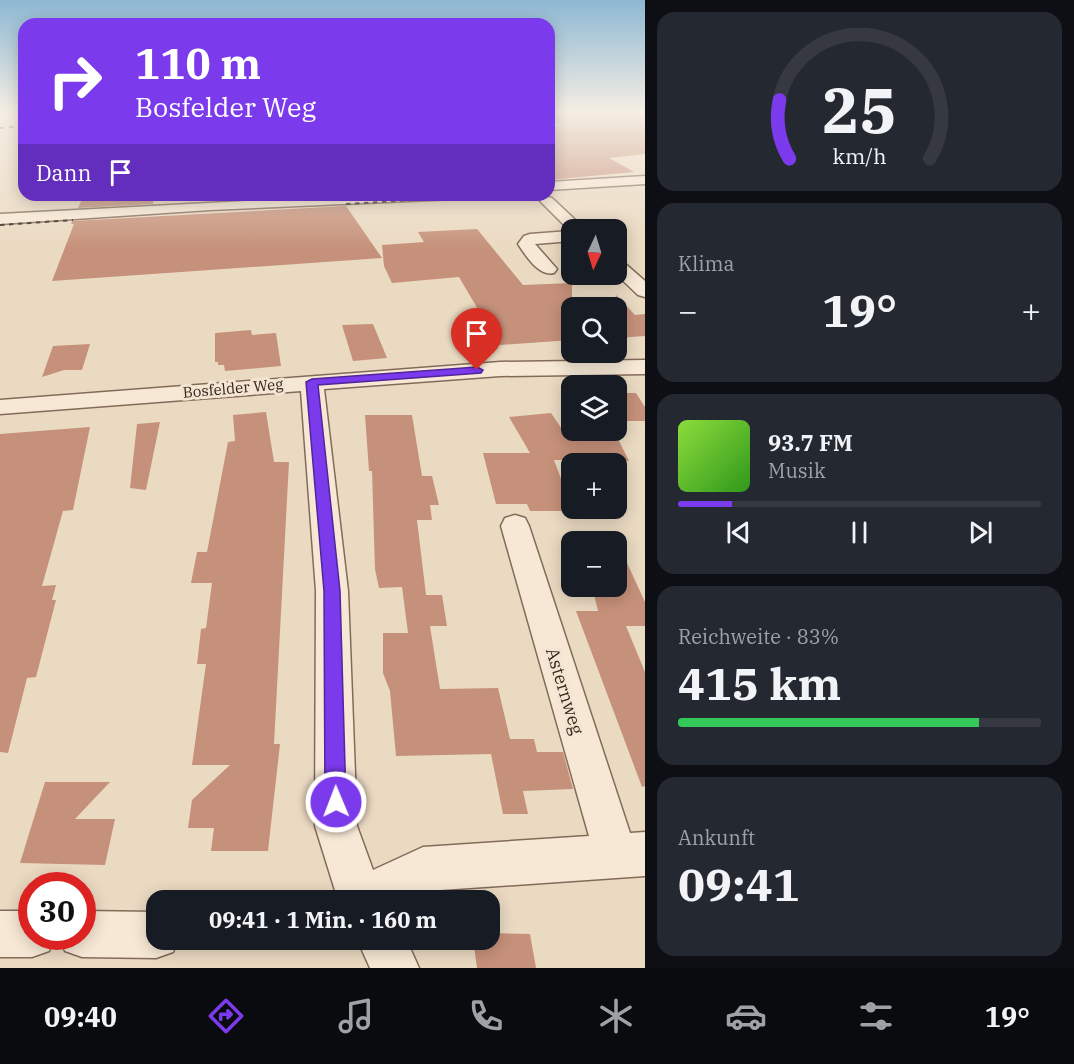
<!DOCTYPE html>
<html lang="de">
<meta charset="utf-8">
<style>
:root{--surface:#171b24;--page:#242831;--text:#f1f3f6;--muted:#9ea1a6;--line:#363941;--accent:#7c3aed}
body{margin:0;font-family:"IBM Plex Serif",serif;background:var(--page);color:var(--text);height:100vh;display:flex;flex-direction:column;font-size:22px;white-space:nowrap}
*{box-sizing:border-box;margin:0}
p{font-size:20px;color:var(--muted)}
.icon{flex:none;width:33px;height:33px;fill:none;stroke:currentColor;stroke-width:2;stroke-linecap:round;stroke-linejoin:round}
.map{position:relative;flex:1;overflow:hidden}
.side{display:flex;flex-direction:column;gap:12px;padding:12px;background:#0d0f14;width:429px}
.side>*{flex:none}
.guide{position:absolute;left:18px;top:18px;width:537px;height:183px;border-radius:18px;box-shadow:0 3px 15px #0003;background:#7c3aed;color:#fff;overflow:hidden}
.needle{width:39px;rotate:184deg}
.buttons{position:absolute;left:561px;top:219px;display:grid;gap:12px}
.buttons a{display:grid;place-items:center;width:66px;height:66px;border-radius:12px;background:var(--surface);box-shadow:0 3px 15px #0003;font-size:30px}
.speed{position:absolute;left:18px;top:872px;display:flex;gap:12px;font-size:30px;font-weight:700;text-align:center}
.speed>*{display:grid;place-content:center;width:78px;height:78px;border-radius:50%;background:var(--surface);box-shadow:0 3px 15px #0003;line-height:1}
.speed .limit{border:9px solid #d22;background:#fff;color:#111}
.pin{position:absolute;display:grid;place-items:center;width:51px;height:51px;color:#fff;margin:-62px -26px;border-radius:50% 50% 50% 0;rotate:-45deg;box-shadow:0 0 6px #0007}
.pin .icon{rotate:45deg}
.me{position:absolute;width:66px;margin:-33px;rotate:359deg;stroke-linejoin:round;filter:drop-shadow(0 0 4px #0008)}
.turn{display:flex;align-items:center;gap:21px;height:126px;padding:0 18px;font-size:27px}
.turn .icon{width:78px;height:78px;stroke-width:2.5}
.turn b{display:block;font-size:42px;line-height:51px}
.then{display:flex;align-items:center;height:57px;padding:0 18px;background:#0003;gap:12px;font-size:22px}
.big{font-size:45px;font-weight:700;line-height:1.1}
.side .widget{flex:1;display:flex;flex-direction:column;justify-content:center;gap:9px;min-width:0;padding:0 21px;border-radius:18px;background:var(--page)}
.side .dial{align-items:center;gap:0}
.dial svg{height:156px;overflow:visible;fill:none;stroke:var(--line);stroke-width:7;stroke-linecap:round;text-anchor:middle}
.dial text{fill:var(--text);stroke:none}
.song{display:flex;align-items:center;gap:18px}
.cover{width:72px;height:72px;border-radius:9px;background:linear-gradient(135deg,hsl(90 70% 55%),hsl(110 70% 35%))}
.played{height:6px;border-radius:3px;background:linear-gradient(90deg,var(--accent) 15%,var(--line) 15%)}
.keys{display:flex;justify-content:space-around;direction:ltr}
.heat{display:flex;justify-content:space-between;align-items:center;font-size:33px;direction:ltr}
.charge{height:9px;border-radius:4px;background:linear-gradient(90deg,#34c759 83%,var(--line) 0)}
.trip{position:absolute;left:146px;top:890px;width:354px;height:60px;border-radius:18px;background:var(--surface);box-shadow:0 3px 15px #0003;font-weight:700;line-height:60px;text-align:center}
.tab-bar{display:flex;height:96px;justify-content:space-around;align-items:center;background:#090b0e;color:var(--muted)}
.tab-bar .icon{width:42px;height:42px}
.tab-bar .selected{color:var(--accent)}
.tab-bar b{font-size:27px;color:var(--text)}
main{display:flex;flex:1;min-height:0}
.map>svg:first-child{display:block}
</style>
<main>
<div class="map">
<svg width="645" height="968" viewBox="0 0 645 968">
<rect width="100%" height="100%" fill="#ebdac2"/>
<!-- building -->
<g fill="#c6917a">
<polygon points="549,113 645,113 645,154 609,158 634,172 549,180 549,127 561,126 549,119"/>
<polygon points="84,195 154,195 153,204 78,208"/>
<polygon points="346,206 382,258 52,281 74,224 71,224 72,221"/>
<polygon points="477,229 523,285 572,283 572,340 499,345 459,277 392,283 384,266 382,245 424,242 418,232"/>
<polygon points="616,295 635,315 645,314 645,336 616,338"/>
<polygon points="373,324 387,358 353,361 342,325"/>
<polygon points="251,330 252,335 276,333 281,366 225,371 224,365 218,365 218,362 215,362 215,333"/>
<polygon points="90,344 82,370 64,370 42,377 53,346"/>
<polygon points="616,393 636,393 645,407 645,421 626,421 616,404"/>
<polygon points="266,412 274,462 289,462 274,744 280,744 268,851 211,851 214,828 188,828 192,800 230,765 192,765 206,664 197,664 201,629 206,628 212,583 191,583 197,552 207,552 228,442 235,441 233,415"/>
<polygon points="551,413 568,438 618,439 629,461 554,460 573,511 530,511 527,504 496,504 483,453 530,453 509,417"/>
<polygon points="365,415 412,415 422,476 432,476 439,505 430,505 432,520 417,520 426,595 442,595 447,626 430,626 440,689 498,688 510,739 534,739 537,752 563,752 573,789 523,791 528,814 503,814 491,754 396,756 390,691 383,673 383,633 408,633 402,587 379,588 375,569 372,471 369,471"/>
<polygon points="160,422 146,490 130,488 137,424"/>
<polygon points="90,427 73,510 63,511 42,586 56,585 52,600 56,600 36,677 27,678 8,753 0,752 0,434"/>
<polygon points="616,539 645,602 645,626 626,626 645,672 645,786 642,787 576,611 598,611 592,586 616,586"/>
<polygon points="45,782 110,782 75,819 115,819 105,865 20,863"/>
<polygon points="489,933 530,934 536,968 477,968 473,939 489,939"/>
</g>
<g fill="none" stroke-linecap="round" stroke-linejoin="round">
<!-- minor casing -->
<g stroke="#836b5a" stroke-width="3">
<g id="minor">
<polygon points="645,176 645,184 549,190 549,182"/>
<polygon points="358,195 461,195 454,199 210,210 0,224 0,214"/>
<path d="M547 197 552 198 586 230H572V241L535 244 557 269 554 273C539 277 526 256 518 244L524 236 530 234 570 231 540 201Z"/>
<polygon points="616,260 622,261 645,281 645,297 638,295 616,274"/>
<polygon points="645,360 645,374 500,376 324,389 348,591 357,826 373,870 423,847 589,836 501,526 505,518 515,515 525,518 529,526 630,833 645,832 645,876 426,891 408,900 338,900 315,826 316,591 301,391 0,414 0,400 500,362"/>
<polygon points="0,911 32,911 32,936 55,936 49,951 32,957 0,957"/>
<polygon points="82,911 156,912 156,939 178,939 173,952 156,958 82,957 65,951 59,936 82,936"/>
<polygon points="357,939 406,939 419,968 370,968"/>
</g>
</g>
<!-- minor -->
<use href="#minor" fill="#f6e8d4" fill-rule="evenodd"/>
<!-- rail -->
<g stroke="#34261d" stroke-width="2" stroke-dasharray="4.5 4.5" stroke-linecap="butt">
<polyline points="0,128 24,126"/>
<polyline points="346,204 497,195"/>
<polyline points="0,225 73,220"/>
</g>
</g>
<!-- sky -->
<linearGradient id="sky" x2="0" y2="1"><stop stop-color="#8db8d3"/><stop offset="0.45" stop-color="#f6eee4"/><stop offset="1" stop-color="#f6eee4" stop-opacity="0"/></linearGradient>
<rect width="645" height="249" fill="url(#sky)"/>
<!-- route -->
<polygon fill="#7c3aed" stroke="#51269a" stroke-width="1.5" points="477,367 483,370 481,373 318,385 340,591 346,802 343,810 336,813 328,810 325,802 324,591 306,382 312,379"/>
<g text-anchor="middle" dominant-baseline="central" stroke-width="6" stroke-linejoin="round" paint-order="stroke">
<!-- street labels -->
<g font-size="15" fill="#34261d" stroke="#f3e5d1">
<text transform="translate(233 388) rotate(-5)">Bosfelder Weg</text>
</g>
<!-- near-street labels -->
<g font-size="18" fill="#34261d" stroke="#f3e5d1">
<text transform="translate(565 691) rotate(73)">Asternweg</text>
</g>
</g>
</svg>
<div class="buttons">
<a><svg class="needle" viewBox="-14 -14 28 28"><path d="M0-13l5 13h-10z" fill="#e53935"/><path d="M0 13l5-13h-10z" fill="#9ea1a6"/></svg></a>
<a><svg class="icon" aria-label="search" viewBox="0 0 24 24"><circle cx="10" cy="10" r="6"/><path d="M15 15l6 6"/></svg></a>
<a><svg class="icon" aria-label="layers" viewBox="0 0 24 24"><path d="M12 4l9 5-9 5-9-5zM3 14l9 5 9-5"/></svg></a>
<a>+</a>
<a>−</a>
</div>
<div class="speed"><div class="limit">30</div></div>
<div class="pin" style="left:477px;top:370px;background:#d93025"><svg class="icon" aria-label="arrive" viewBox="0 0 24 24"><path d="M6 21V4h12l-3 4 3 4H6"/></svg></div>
<svg class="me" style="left:336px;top:802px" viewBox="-20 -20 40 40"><circle r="17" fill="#7c3aed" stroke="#fff" stroke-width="3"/><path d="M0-11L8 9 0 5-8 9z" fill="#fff"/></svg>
<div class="trip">09:41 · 1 Min. · 160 m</div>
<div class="guide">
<div class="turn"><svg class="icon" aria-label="right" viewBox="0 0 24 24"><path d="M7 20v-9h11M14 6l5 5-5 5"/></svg><div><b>110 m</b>Bosfelder Weg</div></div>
<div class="then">Dann<svg class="icon" aria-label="arrive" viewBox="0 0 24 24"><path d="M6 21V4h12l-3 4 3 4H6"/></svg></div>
</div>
</div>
<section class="side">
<div class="widget dial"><svg viewBox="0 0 100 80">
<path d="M14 69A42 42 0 1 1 86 69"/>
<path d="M14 69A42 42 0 0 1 9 39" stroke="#7c3aed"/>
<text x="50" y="56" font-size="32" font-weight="700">25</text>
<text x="50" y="72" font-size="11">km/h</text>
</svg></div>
<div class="widget"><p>Klima</p>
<div class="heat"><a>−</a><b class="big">19°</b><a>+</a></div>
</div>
<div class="widget">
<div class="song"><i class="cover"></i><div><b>93.7 FM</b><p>Musik</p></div></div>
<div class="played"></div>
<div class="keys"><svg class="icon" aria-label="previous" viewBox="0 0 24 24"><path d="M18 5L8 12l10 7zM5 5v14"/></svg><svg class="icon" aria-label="pause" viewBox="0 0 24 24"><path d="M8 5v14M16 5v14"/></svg><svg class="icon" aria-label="next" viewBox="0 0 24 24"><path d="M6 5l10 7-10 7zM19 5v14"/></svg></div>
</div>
<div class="widget"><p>Reichweite · 83%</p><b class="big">415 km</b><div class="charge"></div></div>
<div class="widget"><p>Ankunft</p><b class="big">09:41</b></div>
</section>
</main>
<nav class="tab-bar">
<b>09:40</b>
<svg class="icon selected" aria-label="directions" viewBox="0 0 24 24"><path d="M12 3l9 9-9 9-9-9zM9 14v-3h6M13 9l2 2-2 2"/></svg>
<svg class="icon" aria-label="music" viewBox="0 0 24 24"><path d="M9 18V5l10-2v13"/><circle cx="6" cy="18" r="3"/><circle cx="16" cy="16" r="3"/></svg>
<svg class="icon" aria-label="phone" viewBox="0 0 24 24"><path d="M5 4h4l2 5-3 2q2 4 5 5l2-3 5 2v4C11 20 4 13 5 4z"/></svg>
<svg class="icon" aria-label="climate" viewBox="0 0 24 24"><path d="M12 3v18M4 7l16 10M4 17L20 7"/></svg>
<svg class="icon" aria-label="car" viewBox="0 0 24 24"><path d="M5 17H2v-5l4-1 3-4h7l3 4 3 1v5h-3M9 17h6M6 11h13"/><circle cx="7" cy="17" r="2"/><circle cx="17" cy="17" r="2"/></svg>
<svg class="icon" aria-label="filters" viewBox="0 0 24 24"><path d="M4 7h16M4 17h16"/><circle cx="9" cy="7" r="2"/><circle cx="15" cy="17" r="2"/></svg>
<b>19°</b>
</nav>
